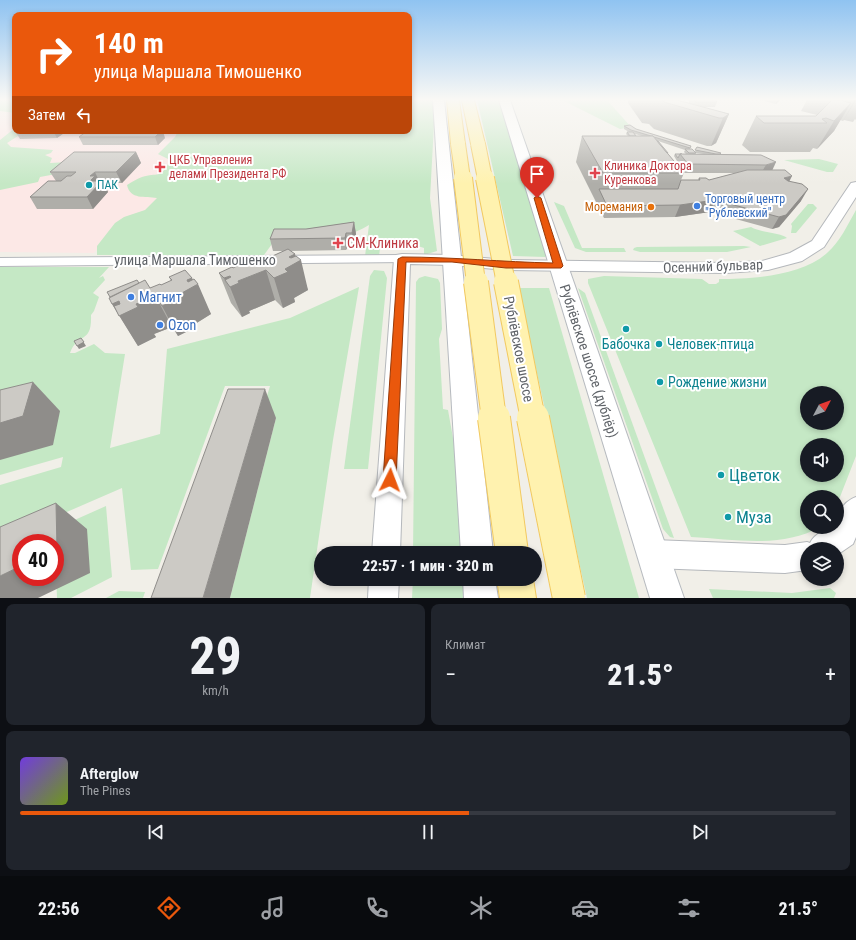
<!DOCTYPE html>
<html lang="ru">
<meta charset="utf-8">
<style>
:root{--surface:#171b24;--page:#20242c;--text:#f1f3f6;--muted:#9ea1a6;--line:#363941;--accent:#ea580c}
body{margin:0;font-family:"Roboto Condensed",sans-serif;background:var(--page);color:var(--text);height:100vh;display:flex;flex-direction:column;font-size:15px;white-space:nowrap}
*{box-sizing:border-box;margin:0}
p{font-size:13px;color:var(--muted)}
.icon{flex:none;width:22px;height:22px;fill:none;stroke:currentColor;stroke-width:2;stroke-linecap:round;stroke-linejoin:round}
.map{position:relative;height:598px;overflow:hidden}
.side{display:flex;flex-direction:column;gap:6px;padding:6px;background:#0d0f14;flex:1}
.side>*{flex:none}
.top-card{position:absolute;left:12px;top:12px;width:400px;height:122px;border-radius:8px;box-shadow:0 2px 6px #0003;background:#ea580c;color:#fff;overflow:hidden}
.needle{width:26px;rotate:49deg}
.fabs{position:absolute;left:800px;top:386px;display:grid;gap:8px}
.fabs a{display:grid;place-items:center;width:44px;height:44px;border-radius:50%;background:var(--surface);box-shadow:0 2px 6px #0003;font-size:20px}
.speed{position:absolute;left:12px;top:534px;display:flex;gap:8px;font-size:20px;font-weight:700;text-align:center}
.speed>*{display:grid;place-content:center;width:52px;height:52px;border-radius:50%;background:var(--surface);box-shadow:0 2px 6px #0003;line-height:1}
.speed .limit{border:6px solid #d22;background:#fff;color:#111}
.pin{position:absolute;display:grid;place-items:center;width:34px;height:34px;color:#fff;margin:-41px -17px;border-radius:50% 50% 50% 0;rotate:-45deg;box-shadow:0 0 4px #0007}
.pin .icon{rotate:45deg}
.me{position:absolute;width:44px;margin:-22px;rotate:3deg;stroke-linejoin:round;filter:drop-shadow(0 0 3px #0008)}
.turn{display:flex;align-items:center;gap:14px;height:84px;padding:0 16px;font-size:18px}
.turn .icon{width:52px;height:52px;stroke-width:2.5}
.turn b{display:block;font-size:28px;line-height:34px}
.then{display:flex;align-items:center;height:38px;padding:0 16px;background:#0003;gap:8px;font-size:15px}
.big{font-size:30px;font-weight:800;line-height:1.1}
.side .widget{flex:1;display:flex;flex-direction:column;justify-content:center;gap:6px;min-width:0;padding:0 14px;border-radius:8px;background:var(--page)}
.side .dial{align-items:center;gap:0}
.dial b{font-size:52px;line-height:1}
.song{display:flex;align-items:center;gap:12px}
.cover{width:48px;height:48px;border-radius:6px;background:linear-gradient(135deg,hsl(260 70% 55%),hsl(80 70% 35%))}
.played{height:4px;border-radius:2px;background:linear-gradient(90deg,var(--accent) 55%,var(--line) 55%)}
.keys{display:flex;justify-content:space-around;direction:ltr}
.heat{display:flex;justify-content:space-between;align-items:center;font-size:22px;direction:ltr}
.side .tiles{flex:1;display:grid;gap:6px;grid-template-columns:1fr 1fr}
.widget:last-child{grid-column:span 2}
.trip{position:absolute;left:314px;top:546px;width:228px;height:40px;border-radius:20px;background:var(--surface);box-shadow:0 2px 6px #0003;font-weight:800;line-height:40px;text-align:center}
.dock{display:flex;height:64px;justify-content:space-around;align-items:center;background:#090b0e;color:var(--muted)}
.dock .icon{width:28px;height:28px}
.dock .current{color:var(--accent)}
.dock b{font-size:18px;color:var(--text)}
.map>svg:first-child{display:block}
</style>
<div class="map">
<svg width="856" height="598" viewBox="0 0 856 598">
<rect width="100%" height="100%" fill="#f1efe8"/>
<!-- medical -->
<polygon fill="#fce8e6" points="0,100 15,100 15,131 331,131 107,237 94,253 0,252"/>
<!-- green -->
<g fill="#c5e8c5" fill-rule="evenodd">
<polygon points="0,100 15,100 15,113 0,111"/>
<path d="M409 100H434L435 106 430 198 437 251 424 255V248C409 243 395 244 380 248L379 256H365L369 225C344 242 306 237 277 237L264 255H97V246L115 223 124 217 145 210 157 198C145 196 130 200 127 185 132 182 136 179 142 177 157 172 161 180 170 160L158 154 175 137 178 131H409Z"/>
<polygon points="477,100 499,100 547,255 545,257 513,256"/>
<polygon points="562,100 607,100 631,127 620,129"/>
<polygon points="15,128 15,131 26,131 7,143 11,147 53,150 51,153 45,155 52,158 50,163 68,162 56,174 40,177 38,182 0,190 0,140"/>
<polygon points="819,159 838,164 833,172 827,172 784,160"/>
<polygon points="554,202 564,206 582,248 624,248 626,252 586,252 575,248"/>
<polygon points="808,204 813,204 817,208 796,233 791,233 792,226 791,224"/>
<path d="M856 210V456L838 502 837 504V497H807V527H820C781 549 734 539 691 537L588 283V279L604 276 702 279 709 284H716L719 282V279C751 279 802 276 827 253 840 242 848 224 856 210ZM807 393H837V423H807ZM807 445H837V475H807Z"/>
<path d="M751 227C761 233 782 233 787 238L760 246 733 231Z"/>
<polygon points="744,246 751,247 727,252 640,252 633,250 634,248 637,247"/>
<path d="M0 267H109L99 278 103 276 105 280 93 293 99 297 94 311 91 315C92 345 78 331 70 353H75L94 344 105 353 125 354 110 448 160 434 167 349 290 318 359 287 333 440 310 598H230L276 418 263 409 270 386H225L158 569 131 570 122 488 0 541V485L61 467 63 457 0 475Z"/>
<polygon points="374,270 384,271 387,278 368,469 344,469 370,276"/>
<polygon points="425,276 438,279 440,283 442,329 439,339 443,409 448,410 458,466 464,553 413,553 416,282 419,278"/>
<polygon points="518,288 549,288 639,598 587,598"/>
<polygon points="578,288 585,293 674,538 670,537 663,529"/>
<polygon points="106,506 112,577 71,598 57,598 55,543 23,543"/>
<polygon points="413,579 465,579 467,598 412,598"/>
<polygon points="830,588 836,593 834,598 713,598 709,589 792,593"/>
<polygon points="119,591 145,592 143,598 106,598"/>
</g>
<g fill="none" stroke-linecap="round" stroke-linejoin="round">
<!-- minor casing -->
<g stroke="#b5b8bc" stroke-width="2">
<polygon id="minor" points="402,255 408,259 407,262 0,266 0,258"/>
</g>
<!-- tertiary casing -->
<g stroke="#b5b8bc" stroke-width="2">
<g id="tertiary">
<polygon points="856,182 856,197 824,247 802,261 768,270 726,273 506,270 451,265 410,264 400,553 372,553 394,259 396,255 402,254 451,255 506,260 726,263 762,261 790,253 812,241 851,183"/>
<path d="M856 497V537L853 544 837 555V549H807V570L785 573 653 568 643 564 639 554 643 544 653 540 785 545 807 542 810 543C814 534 828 527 837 527 837 513 843 502 856 497Z"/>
<polygon points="369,579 399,579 398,598 368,598"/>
</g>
</g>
<!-- secondary casing -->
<g stroke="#b6babf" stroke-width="2">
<g id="secondary">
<polygon points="433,100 444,100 493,553 461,553"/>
<polygon points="499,100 510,100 684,598 650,598"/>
<polygon points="463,579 495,579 498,598 464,598"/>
</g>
</g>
<!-- primary casing -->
<g stroke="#f2c960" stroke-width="2">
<g id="primary">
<polygon points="447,100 459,100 465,144 463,147 453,147 451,144"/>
<polygon points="462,100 474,100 485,144 483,147 473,147 471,144"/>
<polygon points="497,579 533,579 536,598 500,598"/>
</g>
</g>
<!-- minor -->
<use href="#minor" fill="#fff" fill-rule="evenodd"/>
<!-- tertiary -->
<use href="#tertiary" fill="#fff" fill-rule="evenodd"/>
<!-- secondary -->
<use href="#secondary" fill="#fff" fill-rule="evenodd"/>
<!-- primary -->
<use href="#primary" fill="#fff2af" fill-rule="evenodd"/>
<!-- primary-bridge-far3 casing -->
<g stroke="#f2c960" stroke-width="16" stroke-linecap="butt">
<g id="primary-bridge-far3">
<polyline points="458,144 463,179"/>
<polyline points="478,144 485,179"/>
</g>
</g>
<!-- primary-bridge-far2 casing -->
<g stroke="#f2c960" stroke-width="20" stroke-linecap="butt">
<g id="primary-bridge-far2">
<polyline points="463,178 476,283"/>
<polyline points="485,178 506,283"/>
</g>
</g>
<!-- primary-bridge-far1 casing -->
<g stroke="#f2c960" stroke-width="26" stroke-linecap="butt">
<g id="primary-bridge-far1">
<polyline points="476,282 494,419"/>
<polyline points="506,282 533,419"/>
</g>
</g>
<!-- primary-bridge casing -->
<g stroke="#f2c960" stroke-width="34" stroke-linecap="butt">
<g id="primary-bridge">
<polyline points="494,418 512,553"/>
<polyline points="533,418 569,598"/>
</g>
</g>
<!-- primary-bridge-far3 -->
<use href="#primary-bridge-far3" stroke="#fff2af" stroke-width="14"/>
<!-- primary-bridge-far2 -->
<use href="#primary-bridge-far2" stroke="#fff2af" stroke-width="18"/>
<!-- primary-bridge-far1 -->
<use href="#primary-bridge-far1" stroke="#fff2af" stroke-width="24"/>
<!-- primary-bridge -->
<use href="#primary-bridge" stroke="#fff2af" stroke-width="32"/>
</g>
<!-- wall -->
<g fill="#afaea9" fill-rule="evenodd">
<polygon points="628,100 677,100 690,104 689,103 689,100 715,100 717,102 715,107 703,107 729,114 716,143 711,146 707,146 654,129 649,124 642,123 628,103"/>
<polygon points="761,100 780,100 776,104"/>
<polygon points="807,100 856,100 856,120 855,119 853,122 844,120 843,121 840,120 834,131 817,149 813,148 810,152 750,152 742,145 756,116 816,116 817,115 801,111"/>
<path d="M624 126 691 146 690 149 695 152 697 147 720 154 761 155 772 170 789 182 801 201 779 227 772 229 710 212 675 217 604 218 576 162 582 136H628L626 134 627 132H629L624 129ZM635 134 642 136H636ZM658 141 685 150 684 152 686 154H675L674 156 677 161V162L685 173H736L709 180 699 178 698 180H681L684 173 668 154V153ZM696 153 703 154H695Z"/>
<polygon points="15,131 67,131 57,138 20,139"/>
<polygon points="87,131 165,138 158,145 83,145 79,137"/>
<polygon points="136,152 141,163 122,183 104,183 108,192 93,209 37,209 30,197 56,181 50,172"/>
<polygon points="354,222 356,234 354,245 348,245 346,250 290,251 295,254 308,290 294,298 295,302 283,308 275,300 249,311 250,313 242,317 231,303 219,273 233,268 255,264 284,251 273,251 270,239 306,229"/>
<polygon points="169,277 192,278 211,314 195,324 196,327 178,336 172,327 154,334 156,337 138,346 112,304 139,283 150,288 161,285 171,281"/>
</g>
<!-- shaded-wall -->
<g fill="#8f8d8a">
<polygon points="777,100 780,100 776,104"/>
<polygon points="855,100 856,100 843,121"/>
<polygon points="851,103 834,131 817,149 834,121"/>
<polygon points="729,114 716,143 711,146 723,118"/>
<polygon points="53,131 67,131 57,138"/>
<polygon points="161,131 163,131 165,138 158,145 155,137"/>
<polygon points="136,152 141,163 122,183 116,172"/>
<polygon points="776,162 772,171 761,173 766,165"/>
<polygon points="95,172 100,183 102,181 108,192 93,209 87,197 90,181 90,176"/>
<polygon points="792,176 786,188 784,178"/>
<polygon points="808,189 801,201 779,227 772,229 779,217"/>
<polygon points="715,200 710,212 675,217 680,205"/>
<polygon points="354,222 356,234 354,245 352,233"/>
<polygon points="346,233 348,245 346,250 345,238"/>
<polygon points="295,254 296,262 301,260 308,290 294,298 295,302 283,308 274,278 285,269 289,257"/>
<polygon points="266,270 275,300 249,311 250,313 242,317 230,287 225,280 236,308 224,278 230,276 233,285 238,281"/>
<polygon points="192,278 195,286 198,284 211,314 195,324 196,327 178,336 162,306 187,280"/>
<polygon points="156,297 172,327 154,334 156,337 138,346 112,304 119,301 135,303"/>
<polygon points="81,338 86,346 79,349 77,346"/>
<polygon points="33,382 60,411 53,445 0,460 0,423"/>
<polygon points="265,389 276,418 230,598 203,598"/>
<polygon points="56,503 87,529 90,573 38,598 0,598 0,576 21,566 21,577 55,577"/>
</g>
<!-- building -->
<g fill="#cccac5" stroke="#8f8d8a">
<polygon points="662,100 677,100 729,114 723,118 719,118 664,102"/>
<polygon points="693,100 715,100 717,102 696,102"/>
<polygon points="832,100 840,100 851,103 834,121 826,118 822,119 827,123 764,123 756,116 816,116"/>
<polygon points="630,125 636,129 691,146 690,148 654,137 653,136 651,136 631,130 624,126"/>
<polygon points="87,131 161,131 155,137 79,137"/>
<polygon points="627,132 633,132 636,136 630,136"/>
<polygon points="582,136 653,136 684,173 603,173"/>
<polygon points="657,141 658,141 668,153 667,153"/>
<polygon points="697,147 721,153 720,154 716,154 695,150"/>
<polygon points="685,149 692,149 696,153 689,153"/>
<polygon points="74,152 136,152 116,172 95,172 90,176 95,176 90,181 102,181 87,197 30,197 48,181 61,181 67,176 71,176 76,172 50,172"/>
<polygon points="675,154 682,154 680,154 678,158"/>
<polygon points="680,154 761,155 776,162 766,165 688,164"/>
<polygon points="747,170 785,170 792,176 784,178 788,181 802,184 808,189 786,215 779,217 715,200 680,205 607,206 599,189 678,189 681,180 700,180 699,178 706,178 709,180"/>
<polygon points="354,222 352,233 346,233 345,238 270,239 274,229 306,229"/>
<polygon points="288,249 295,254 289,257 291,258 296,256 301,260 285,269 288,272 274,278 266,270 238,281 239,283 230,287 225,280 231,277 230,276 224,278 219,273 232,267 233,268 251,259 255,264"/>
<polygon points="185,270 192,278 187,280 188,282 194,279 198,284 180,294 182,297 162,306 156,297 136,304 138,307 119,316 114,306 120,304 119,301 112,304 109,298 145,280 150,288 160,284 161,285 172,280 169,277"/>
<polygon points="137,280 139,283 110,297 107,292"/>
<polygon points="81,338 84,342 77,346 74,341"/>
<polygon points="33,382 23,416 0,423 0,390"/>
<polygon points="228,389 265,389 203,598 151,598"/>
<polygon points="56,503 57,549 55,550 55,543 21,543 21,566 0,576 0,527"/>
</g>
<!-- sky -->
<linearGradient id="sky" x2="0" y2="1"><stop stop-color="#8fc3f1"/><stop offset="0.54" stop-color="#f9f8f5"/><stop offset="1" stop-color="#f9f8f5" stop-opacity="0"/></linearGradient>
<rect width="856" height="184" fill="url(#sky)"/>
<!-- route -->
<path fill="#ea580c" stroke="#983908" d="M537 196 541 198 563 266 561 268H506L452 262H406L396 480 394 484 390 486 385 484 383 480 398 259 402 257C453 257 503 262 553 263L534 198Z"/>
<!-- markers -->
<g fill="#e0444e" stroke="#fff" stroke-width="1.5">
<path d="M158 161h4v4h4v4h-4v4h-4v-4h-4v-4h4z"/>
<path d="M593 167h4v4h4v4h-4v4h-4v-4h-4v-4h4z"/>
<path d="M336 237h4v4h4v4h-4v4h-4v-4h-4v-4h4z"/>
</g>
<g fill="#0f9aa8" stroke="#fff" stroke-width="1.5">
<circle cx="89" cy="185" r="4"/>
<circle cx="626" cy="329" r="4"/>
<circle cx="659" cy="344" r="4"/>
<circle cx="660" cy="382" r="4"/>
<circle cx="721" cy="475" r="4"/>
<circle cx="728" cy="517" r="4"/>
</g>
<g fill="#3f7fe0" stroke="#fff" stroke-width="1.5">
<circle cx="697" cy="206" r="4"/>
<circle cx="131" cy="297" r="4"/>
<circle cx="160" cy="325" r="4"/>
</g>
<circle fill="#e8710a" stroke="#fff" stroke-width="1.5" cx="651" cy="207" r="4"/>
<g text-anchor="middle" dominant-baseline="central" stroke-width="4" stroke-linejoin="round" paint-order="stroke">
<!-- far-health labels -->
<g font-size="12" fill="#be3a42" stroke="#fff" text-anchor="start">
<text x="169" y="160">ЦКБ Управления<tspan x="169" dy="14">делами Президента РФ</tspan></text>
<text x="604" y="166">Клиника Доктора<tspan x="604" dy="14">Куренкова</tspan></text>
</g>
<!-- far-culture labels -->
<g font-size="12" fill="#0d838f" stroke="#fff" text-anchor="start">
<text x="97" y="185">ПАК</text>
</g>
<!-- far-shop labels -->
<g font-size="12" fill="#366cbe" stroke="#fff" text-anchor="start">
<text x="705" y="199">Торговый центр<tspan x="705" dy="14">"Рублевский"</tspan></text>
</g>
<!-- far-food labels -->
<g font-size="12" fill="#c56008" stroke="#fff" text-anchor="end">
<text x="643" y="207">Моремания</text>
</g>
<!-- health labels -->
<g font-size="14" fill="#be3a42" stroke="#fff" text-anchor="start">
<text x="347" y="243">СМ-Клиника</text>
</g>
<!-- street labels -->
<g font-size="14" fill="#5f6368" stroke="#fff">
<text x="195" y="260">улица Маршала Тимошенко</text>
<text transform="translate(713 266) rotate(-2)">Осенний бульвар</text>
<text transform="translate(519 349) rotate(79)">Рублёвское шоссе</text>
<text transform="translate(589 361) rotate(72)">Рублёвское шоссе (дублёр)</text>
</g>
<!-- shop labels -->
<g font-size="14" fill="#366cbe" stroke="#fff" text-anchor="start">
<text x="139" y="297">Магнит</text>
<text x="168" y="325">Ozon</text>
</g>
<!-- culture labels -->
<g font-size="14" fill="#0d838f" stroke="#fff" text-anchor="start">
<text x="626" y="344" text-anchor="middle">Бабочка</text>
<text x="667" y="344">Человек-птица</text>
<text x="668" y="382">Рождение жизни</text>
</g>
<!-- near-culture labels -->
<g font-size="17" fill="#0d838f" stroke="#fff" text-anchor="start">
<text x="729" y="475">Цветок</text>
<text x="736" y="517">Муза</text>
</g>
</g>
</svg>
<div class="fabs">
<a><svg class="needle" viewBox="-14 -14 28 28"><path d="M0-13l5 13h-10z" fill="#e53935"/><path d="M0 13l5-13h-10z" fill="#9ea1a6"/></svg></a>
<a><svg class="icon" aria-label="sound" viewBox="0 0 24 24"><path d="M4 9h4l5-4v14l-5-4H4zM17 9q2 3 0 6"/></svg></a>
<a><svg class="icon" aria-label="search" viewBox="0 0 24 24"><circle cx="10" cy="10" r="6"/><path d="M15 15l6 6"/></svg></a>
<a><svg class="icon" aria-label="layers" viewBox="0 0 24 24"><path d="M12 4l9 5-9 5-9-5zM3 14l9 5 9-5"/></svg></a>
</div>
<div class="speed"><div class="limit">40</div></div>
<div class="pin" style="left:537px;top:198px;background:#d93025"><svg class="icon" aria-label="arrive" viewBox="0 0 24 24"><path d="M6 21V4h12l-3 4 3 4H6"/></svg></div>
<svg class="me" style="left:390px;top:480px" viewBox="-20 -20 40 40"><path d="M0-17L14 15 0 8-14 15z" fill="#ea580c" stroke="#fff" stroke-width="4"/></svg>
<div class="trip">22:57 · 1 мин · 320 m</div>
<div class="top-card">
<div class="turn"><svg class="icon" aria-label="right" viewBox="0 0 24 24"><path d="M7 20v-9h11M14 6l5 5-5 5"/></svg><div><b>140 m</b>улица Маршала Тимошенко</div></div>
<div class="then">Затем<svg class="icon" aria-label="left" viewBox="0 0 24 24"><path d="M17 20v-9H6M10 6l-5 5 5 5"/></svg></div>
</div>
</div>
<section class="side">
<div class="tiles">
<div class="widget dial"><b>29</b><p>km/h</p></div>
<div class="widget"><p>Климат</p>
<div class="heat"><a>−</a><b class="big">21.5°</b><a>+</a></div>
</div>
<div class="widget">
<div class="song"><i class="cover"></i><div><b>Afterglow</b><p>The Pines</p></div></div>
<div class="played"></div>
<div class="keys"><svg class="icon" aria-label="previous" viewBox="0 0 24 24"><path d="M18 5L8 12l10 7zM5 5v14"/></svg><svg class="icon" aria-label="pause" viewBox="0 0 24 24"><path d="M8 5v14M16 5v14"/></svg><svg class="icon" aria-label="next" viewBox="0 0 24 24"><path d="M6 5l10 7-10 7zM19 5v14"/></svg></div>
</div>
</div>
</section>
<nav class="dock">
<b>22:56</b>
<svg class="icon current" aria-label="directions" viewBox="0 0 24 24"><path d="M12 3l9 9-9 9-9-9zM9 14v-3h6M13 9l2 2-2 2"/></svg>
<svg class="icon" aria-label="music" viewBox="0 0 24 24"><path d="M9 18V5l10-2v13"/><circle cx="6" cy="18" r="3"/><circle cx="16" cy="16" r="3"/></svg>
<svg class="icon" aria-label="phone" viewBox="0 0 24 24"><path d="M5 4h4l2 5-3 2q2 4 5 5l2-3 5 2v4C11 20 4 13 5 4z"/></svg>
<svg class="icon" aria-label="climate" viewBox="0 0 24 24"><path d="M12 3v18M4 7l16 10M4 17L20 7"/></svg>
<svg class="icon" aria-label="car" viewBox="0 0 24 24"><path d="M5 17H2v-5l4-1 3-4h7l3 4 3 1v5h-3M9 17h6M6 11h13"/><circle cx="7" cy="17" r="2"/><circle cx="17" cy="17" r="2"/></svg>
<svg class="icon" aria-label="filters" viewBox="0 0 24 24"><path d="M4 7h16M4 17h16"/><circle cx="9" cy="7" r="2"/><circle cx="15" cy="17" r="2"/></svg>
<b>21.5°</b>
</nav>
